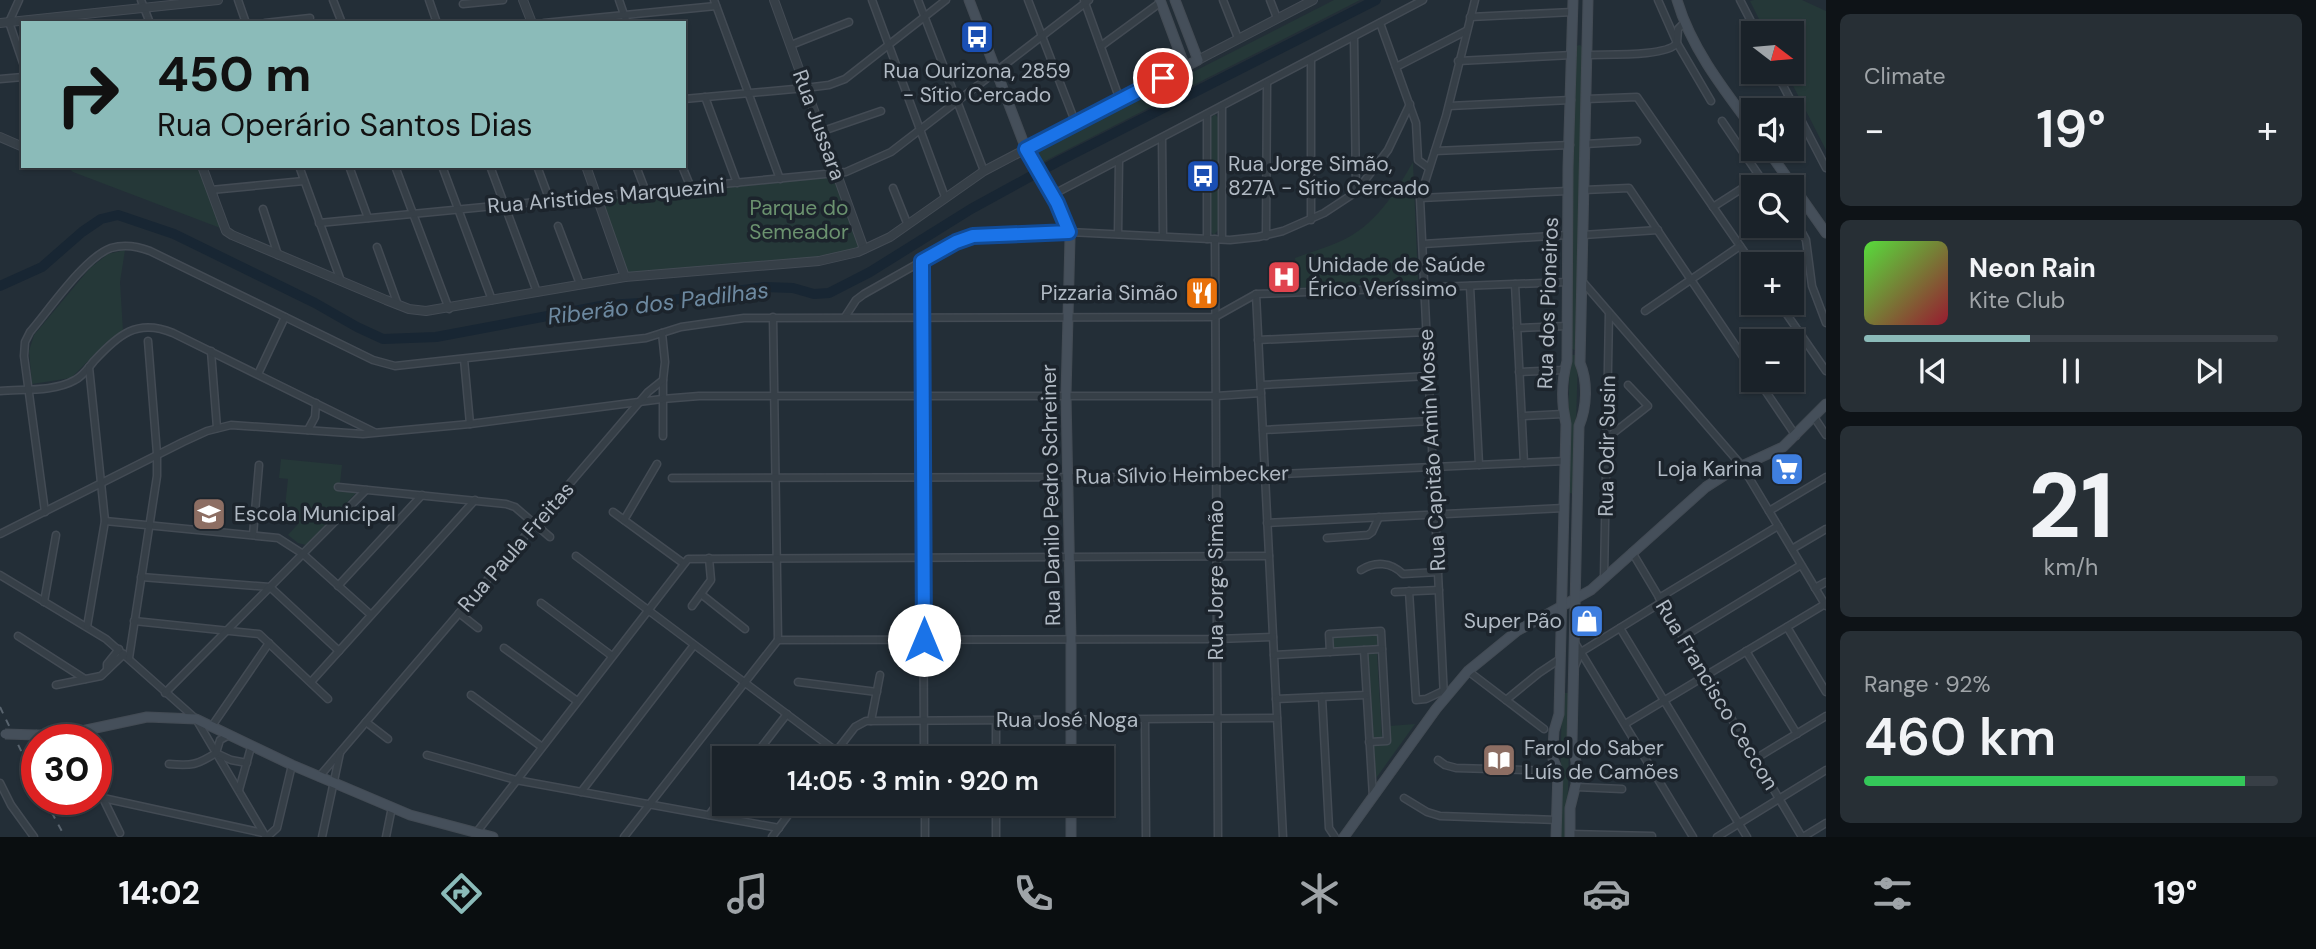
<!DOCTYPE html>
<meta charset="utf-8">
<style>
:root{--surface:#1a2229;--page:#272f35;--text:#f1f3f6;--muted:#9fa4a8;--line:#383f46;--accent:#8bbbb9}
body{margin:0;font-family:"DM Sans",sans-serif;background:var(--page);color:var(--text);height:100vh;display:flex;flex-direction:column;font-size:26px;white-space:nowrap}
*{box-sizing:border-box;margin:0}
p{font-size:23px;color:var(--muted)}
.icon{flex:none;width:38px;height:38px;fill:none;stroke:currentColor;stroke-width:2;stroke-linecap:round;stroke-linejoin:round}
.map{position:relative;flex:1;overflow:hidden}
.panel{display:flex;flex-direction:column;gap:14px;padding:14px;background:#0e1317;width:490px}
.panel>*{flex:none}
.banner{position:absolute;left:21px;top:21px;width:665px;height:147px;border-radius:0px;box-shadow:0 2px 5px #0004,0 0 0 2px var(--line);background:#8bbbb9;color:#111;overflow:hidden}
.needle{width:46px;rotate:106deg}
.fabs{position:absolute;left:1741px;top:21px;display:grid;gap:14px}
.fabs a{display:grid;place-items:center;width:63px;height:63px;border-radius:0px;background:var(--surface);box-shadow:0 2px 5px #0004,0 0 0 2px var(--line);font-size:35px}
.speed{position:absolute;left:21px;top:724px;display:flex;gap:14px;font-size:35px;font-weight:700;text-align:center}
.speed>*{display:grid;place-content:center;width:91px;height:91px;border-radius:50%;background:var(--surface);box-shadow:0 2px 5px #0004,0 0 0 2px var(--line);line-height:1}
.speed .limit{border:10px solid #d22;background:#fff;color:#111}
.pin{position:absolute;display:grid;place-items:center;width:60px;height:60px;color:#fff;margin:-30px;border:4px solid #fff;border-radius:50%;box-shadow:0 2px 7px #0007}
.me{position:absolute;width:77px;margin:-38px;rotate:0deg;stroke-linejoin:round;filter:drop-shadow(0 0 5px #0008)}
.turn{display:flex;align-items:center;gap:24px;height:147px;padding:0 21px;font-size:32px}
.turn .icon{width:91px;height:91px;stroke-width:2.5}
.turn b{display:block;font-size:49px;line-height:60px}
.big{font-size:52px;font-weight:600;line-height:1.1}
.panel .tile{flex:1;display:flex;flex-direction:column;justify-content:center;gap:10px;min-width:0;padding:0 24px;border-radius:10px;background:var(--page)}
.panel .dial{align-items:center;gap:0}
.dial b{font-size:91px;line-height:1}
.song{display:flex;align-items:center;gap:21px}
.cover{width:84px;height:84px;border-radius:10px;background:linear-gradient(135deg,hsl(110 70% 55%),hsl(350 70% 35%))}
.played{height:7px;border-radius:4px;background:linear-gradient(90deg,var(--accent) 40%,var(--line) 40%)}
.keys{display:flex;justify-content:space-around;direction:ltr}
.heat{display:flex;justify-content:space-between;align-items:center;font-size:38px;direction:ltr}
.charge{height:10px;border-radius:5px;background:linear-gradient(90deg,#34c759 92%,var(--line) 0)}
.trip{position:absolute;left:712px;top:746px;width:402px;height:70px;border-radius:0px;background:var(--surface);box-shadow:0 2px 5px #0004,0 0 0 2px var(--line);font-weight:600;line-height:70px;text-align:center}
.dock{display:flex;height:112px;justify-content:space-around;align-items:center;background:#0a0e10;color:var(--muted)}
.dock .icon{width:49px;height:49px}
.dock .selected{color:var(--accent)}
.dock b{font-size:32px;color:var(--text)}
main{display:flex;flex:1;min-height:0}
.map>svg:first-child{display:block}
</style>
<main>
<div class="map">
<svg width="1826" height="837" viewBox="0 0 1826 837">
<rect width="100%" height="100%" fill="#232e37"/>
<!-- green -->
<g fill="#253838">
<polygon points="1334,0 1360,0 1043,162 1038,151"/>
<polygon points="1754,0 1802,0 1826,11 1826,150 1786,72 1792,72 1792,33 1766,33 1750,1"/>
<polygon points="1580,45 1582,47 1583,88 1578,349 1574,350 1571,348 1572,194 1576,46"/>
<polygon points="1215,114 1219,119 1219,229 1214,235 1210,231 1210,119"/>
<path d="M1413 162 1418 280 1297 288 1295 258C1310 252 1326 248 1341 241 1375 226 1395 193 1413 162Z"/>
<polygon points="67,166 200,166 223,229 73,172"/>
<polygon points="835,176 861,248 823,258 628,274 601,198"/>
<polygon points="125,250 120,282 123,331 108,341 71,378 32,384 29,351 34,335 90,268 108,254"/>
<polygon points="1570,355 1578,355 1574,494 1566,492"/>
<polygon points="281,459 342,465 340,484 336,484 334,489 356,493 306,545 298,543 288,535 299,523 294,517 284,516 288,479 279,478"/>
<polygon points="1377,635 1377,647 1333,649 1332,637"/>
<polygon points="1377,653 1382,737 1370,738 1366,654"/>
<polygon points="1562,693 1570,693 1567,837 1559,837"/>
<polygon points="1415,724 1374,781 1372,745 1390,743 1389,726"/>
</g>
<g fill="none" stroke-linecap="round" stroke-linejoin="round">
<!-- river -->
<polyline stroke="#182633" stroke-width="10" points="0,286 42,267 82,232 101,219 118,215 174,234 315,303 357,327 383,339 436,337 606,305 658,302 765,287 793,288 814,294 829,293 870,272 971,209 1057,162 1376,0"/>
<!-- minor casing -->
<g stroke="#434b54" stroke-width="9">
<g id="minor">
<polyline points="19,0 9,22 23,63"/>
<polyline points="141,0 150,23"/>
<polyline points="238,0 246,23"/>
<polyline points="333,0 342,23"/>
<polyline points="429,0 437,23"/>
<polyline points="619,0 627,23"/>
<polyline points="714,0 780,179"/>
<polyline points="872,0 945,197"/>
<polyline points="918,0 984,171"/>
<polyline points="1028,0 1076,124"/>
<polyline points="1084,0 1120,100"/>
<polyline points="1223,0 1238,38"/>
<polyline points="1270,0 1277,18"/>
<polyline points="1658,0 1677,43 1711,101"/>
<polyline points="1740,0 1757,33"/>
<polyline points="463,4 503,0"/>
<polyline points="1470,17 1573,12"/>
<polyline points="265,23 310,18"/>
<polyline points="544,23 716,6"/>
<polyline points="1380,23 1416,123 1418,160 1429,168"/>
<polyline points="1354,37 1356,192"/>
<polyline points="791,45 849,22"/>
<polyline points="1101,46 1161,2"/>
<path d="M1587 55C1606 54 1667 57 1677 43L1678 29 1685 22"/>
<polyline points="1458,61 1572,55"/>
<polyline points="1396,67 1466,31"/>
<polyline points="1776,72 1826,168"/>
<polyline points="0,79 23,77"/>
<polyline points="705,97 737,183"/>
<polyline points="684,99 805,88 829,85 845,79 946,0"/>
<polyline points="1586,99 1637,97 1754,266"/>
<polyline points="1222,106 1222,239"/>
<polyline points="1449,106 1571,100"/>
<polyline points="1207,114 1207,239"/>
<polyline points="1722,121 1760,177 1773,187"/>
<polyline points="820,132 881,111"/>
<polyline points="1162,138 1163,236"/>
<polyline points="1585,144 1637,141"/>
<polyline points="1435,151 1570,145"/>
<polyline points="299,166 341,281"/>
<polyline points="349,166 368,218"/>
<polyline points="395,166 449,309"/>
<polyline points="442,166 492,300"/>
<polyline points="490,166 537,292"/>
<polyline points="537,166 550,201"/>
<polyline points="636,166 646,192"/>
<polyline points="682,166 691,188"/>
<polyline points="893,188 907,223"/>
<polyline points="211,190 304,181"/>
<polyline points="1584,190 1629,188 1754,373"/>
<polyline points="1052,195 1423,0"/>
<polyline points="1420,198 1568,191"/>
<polyline points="1713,207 1760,177"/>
<polyline points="263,209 278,255"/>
<polyline points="1792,214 1806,240 1812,286 1826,323"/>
<polyline points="1311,220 1311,60"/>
<polyline points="319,223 846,172 891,152 1089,0"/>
<polyline points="558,226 580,284"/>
<polyline points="1118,234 1119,161"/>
<polyline points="1583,235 1658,230"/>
<polyline points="1266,236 1267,83"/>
<polyline points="1215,239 1218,837"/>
<polyline points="1423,244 1568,235"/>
<polyline points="377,247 398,305"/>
<polyline points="922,261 924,758"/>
<polyline points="1582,281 1742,466 1826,606"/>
<polyline points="1515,284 1524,463"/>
<polyline points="1470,286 1479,465"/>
<polyline points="1256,294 1283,837"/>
<polyline points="1779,303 1826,371"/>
<polyline points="1645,311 1740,246"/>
<polyline points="773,317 778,640"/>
<polyline points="845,317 856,300 864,294 956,242 973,236 1069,232 1230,240 1258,237 1283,231 1324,213 1356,192 1388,150 1410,104"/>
<polyline points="1517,328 1567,326"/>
<polyline points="1258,340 1427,332"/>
<polyline points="211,351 217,428"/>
<polyline points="464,359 470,424"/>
<polyline points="1519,372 1564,370"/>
<polyline points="258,374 285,317"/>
<polyline points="663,380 663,436"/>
<polyline points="1758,380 1796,436"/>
<polyline points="1261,385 1429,376"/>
<path d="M0 391C23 389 54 392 75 380 83 376 88 368 94 361 118 335 137 318 173 333L374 432"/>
<polyline points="1522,416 1563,414"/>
<polyline points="1814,417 1826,435"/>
<polyline points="308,430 315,417 316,403"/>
<polyline points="1263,430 1431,421"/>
<polyline points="1607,438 1648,406 1628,385"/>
<polyline points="672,478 1216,477 1565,461"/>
<polyline points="338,487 506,504 515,507 550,537"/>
<polyline points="1769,511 1826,477"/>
<path d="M45 512 24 356 25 342 30 332C49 310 85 257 111 248 125 244 137 246 150 251L373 360 395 366 646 338 681 327 744 318 1215 317 1256 294 1568 282"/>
<polyline points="613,512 683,563"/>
<polyline points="624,520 657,464"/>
<polyline points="105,521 278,538 303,554 371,615"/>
<polyline points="1267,523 1564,508"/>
<polyline points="0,534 183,442 207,431 231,425 363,434 470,424 662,399 699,396 1216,396 1261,393"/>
<polyline points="253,535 259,465"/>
<polyline points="1327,538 1368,535 1372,532 1379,517"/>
<polyline points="1792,549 1826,529"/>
<polyline points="1632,552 1802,837"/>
<polyline points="576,556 836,751"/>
<path d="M1361 570C1375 561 1391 562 1403 574L1438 572"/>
<polyline points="0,575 106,639 196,719 266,837"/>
<polyline points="141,577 270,587 339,651"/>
<polyline points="1604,578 1609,313"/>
<polyline points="338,586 422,495"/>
<polyline points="1815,588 1826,582"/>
<polyline points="1409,591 1416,700 1426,699 1443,691"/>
<polyline points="1395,592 1439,590"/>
<polyline points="701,594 745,629"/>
<polyline points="1659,598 1778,526"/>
<polyline points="44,602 56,535"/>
<polyline points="541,603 612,656"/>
<polyline points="692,606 711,580 709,558"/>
<polyline points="459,613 478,628"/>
<polyline points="134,621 259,634 328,699"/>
<polyline points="87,627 105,521 89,367"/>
<polyline points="1787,627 1826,692"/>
<polyline points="1620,628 1747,837"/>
<polyline points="18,636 85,679"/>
<polyline points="1683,637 1801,565"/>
<polyline points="778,640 1217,639 1273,637"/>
<polyline points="1574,641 1693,837"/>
<polyline points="504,648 577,701"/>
<polyline points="1364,650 1373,797"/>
<polyline points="1746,651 1797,734"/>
<polyline points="1330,652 1329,634 1381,631 1387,741 1369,742"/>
<polyline points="1274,655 1382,649"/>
<polyline points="129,658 157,476 157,454 148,341"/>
<polyline points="1575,666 1581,652 1662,602"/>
<polyline points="107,670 107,664 119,649"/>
<polyline points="1468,671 1544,729"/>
<polyline points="311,682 475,500"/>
<polyline points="798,682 877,692"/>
<polyline points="56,685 101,676 124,654"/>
<polyline points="165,693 366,490"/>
<polyline points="471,695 542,747"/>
<polyline points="1322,697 1329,828 1335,837"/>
<polyline points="1444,698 1420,198 1446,116 1475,0"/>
<polyline points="1276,699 1366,695"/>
<polyline points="1506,700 1539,673 1560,659"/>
<polyline points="1145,720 1146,837"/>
<polyline points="871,721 880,675"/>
<polyline points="366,722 388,739"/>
<polyline points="1625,724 1825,604"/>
<polyline points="212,726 269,643"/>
<polyline points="218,754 231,760 247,763"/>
<polyline points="427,755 516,780 779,828"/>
<polyline points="753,758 787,714"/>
<polyline points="831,758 855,727 866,721 1277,718"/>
<polyline points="996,758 996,720"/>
<polyline points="1755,759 1826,716"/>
<polyline points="1438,760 1445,765 1456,768 1558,771"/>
<path d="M169 764C192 766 197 765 216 753L220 740 229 735"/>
<polyline points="319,777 648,392 663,380 665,362 662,333"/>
<polyline points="0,783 11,805 34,837"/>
<polyline points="96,784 120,833"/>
<polyline points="1576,787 1622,789"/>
<polyline points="239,790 251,747"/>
<polyline points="581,792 694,645"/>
<polyline points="103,798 263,833"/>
<polyline points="1404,798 1427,812 1440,816 1557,820"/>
<polyline points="891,803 925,804"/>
<polyline points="925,803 925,837"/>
<polyline points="709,815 724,795"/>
<polyline points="476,833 688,559 1269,556"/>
<polyline points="1570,834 1652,836"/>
<polyline points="267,837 277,828 292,765"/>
<polyline points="322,837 340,753"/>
<polyline points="386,837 392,807"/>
<polyline points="624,837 778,640"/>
<polyline points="772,837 797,803"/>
<polyline points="996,837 996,803"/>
<polyline points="1717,837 1826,770"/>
<polyline points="1803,837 1826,823"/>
</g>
</g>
<!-- tertiary casing -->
<g stroke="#434b54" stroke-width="10">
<g id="tertiary">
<polyline points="523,0 532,23"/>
<polyline points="774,0 864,249"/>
<polyline points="0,23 218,0"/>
<polyline points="1198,60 1313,0"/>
<polyline points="0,137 23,147"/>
<polyline points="202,166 226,231 232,235 386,300 409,309 426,311 625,277 819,261 858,252 890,237 984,171 1026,149"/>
<polyline points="586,166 625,277"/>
</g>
</g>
<!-- secondary casing -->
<g stroke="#434b54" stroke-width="11">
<g id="secondary">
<polyline points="969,0 1026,149 1062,213 1070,238 1066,395 1071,639 1071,758"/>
<polyline points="1160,0 1185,67"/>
<path d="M1677 0C1691 48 1724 90 1754 130"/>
<polyline points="1026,149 1198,60 1175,0"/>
<polyline points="1767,149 1826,233"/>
<polyline points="37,735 63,735 147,717 196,719 292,765 410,815 493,837"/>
<polyline points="1071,837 1071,803"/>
<polyline points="1344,837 1436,709 1468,671 1517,631 1591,590 1706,487 1731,471 1783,447 1826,404"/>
<path d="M1556 837 1558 771 1553 759V747L1554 731 1559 714 1566 424C1561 402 1561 383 1567 361L1568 168 1573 0"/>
<path d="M1570 837V808L1576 784V762L1572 742 1579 426C1587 407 1588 382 1580 363L1588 0"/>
</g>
</g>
<!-- minor -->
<use href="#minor" stroke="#363f47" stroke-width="6"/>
<!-- tertiary -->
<use href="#tertiary" stroke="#363f47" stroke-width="8"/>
<!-- secondary -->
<use href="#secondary" stroke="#454f5a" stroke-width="9"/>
<!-- rail -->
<g stroke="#59646e" stroke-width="2" stroke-dasharray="7 7" stroke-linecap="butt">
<polyline points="0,707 37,784"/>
<polyline points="45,800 65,837"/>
</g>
<!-- secondary-bridge casing -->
<g stroke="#434b54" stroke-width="11" stroke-linecap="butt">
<polyline id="secondary-bridge" points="5,734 37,735"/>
</g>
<!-- secondary-bridge -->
<use href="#secondary-bridge" stroke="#454f5a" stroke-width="9"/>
</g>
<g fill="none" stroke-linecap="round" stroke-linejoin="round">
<!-- route casing -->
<g stroke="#114b97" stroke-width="18">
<polyline id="route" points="924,640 922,261 956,242 973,236 1069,232 1057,203 1026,149 1163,78"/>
</g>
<!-- route -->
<use href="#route" stroke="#1a73e8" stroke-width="12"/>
</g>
<!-- icons -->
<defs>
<g id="bus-square" transform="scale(1.75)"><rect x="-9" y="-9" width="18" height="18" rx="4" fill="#1a4fb4" stroke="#1c242c"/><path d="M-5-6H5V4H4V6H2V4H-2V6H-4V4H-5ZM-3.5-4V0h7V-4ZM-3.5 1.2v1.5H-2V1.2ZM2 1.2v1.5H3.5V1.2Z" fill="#fff"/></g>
<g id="hospital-square" transform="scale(1.75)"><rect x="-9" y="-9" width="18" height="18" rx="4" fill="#e0444e" stroke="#1c242c"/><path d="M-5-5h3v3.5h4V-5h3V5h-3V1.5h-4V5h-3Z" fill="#fff"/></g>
<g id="restaurant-square" transform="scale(1.75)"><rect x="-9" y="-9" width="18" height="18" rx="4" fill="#e8710a" stroke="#1c242c"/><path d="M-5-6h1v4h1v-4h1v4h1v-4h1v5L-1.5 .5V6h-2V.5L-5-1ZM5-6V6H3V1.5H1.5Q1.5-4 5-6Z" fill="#fff"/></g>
<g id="supermarket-square" transform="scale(1.75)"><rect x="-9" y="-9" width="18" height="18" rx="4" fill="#3f7fe0" stroke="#1c242c"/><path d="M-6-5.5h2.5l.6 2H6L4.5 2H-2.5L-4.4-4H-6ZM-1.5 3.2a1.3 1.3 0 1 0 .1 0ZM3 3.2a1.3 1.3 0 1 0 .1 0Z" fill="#fff"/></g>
<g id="school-square" transform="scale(1.75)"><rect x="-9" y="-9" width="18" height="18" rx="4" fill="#8d6e63" stroke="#1c242c"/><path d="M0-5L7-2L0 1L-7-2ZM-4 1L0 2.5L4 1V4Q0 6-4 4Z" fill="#fff"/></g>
<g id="shop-square" transform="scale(1.75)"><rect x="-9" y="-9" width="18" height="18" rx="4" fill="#3f7fe0" stroke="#1c242c"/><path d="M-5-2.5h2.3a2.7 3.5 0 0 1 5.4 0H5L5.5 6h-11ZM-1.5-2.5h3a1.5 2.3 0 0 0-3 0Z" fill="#fff"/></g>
<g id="library-square" transform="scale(1.75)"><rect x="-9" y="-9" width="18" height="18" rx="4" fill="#8d6e63" stroke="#1c242c"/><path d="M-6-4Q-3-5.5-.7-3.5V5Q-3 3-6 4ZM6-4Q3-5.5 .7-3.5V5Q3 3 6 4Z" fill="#fff"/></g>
</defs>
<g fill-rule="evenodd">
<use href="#bus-square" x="977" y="37"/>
<use href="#bus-square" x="1203" y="176"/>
<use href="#hospital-square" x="1284" y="277"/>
<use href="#restaurant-square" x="1202" y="293"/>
<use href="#supermarket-square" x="1787" y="469"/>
<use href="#school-square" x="209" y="514"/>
<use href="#shop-square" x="1587" y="621"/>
<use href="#library-square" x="1499" y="760"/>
</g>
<g text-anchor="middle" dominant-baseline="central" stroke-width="7" stroke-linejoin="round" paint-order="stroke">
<!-- poi labels -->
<g font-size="21" fill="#b1bac4" stroke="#1c242c" text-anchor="start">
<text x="977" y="71" text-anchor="middle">Rua Ourizona, 2859<tspan x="977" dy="24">- Sítio Cercado</tspan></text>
<text x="1228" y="164">Rua Jorge Simão,<tspan x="1228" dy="24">827A - Sítio Cercado</tspan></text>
<text x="1308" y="265">Unidade de Saúde<tspan x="1308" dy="24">Érico Veríssimo</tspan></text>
<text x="1178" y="293" text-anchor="end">Pizzaria Simão</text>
<text x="1762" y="469" text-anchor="end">Loja Karina</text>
<text x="234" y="514">Escola Municipal</text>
<text x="1562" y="621" text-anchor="end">Super Pão</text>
<text x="1524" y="748">Farol do Saber<tspan x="1524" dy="24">Luís de Camões</tspan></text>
</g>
<!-- street labels -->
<g font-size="21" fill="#b1bac4" stroke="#1c242c">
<text transform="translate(819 125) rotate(70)">Rua Jussara</text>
<text transform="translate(606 196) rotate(-5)">Rua Aristides Marquezini</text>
<text transform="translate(1548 303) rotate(-88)">Rua dos Pioneiros</text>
<text transform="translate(1607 446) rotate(-89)">Rua Odir Susin</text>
<text transform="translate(1432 450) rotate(-93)">Rua Capitão Amin Mosse</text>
<text transform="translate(1182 475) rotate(-1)">Rua Sílvio Heimbecker</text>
<text transform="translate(1051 495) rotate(-91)">Rua Danilo Pedro Schreiner</text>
<text transform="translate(516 547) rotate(-49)">Rua Paula Freitas</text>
<text transform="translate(1216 580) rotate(-90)">Rua Jorge Simão</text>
<text transform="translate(1717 695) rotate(59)">Rua Francisco Ceccon</text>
<text x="1067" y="720">Rua José Noga</text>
</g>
<!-- park labels -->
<g font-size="21" fill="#6b926f" stroke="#1c242c">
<text x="799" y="208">Parque do<tspan x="799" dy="24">Semeador</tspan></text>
</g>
<!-- water labels -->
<g font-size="23" font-style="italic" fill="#6d89a0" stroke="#1c242c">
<text transform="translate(658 303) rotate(-7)">Riberão dos Padilhas</text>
</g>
</g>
</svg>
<div class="fabs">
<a><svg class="needle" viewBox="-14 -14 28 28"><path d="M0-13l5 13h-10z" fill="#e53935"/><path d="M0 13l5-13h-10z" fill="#9fa4a8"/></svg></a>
<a><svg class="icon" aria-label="sound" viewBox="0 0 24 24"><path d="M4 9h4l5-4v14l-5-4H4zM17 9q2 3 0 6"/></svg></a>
<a><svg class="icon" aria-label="search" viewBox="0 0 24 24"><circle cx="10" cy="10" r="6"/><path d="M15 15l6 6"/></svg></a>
<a>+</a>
<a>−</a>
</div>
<div class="speed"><div class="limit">30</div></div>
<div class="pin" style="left:1163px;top:78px;background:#d93025"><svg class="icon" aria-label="arrive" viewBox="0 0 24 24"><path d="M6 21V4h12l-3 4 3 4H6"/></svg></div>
<svg class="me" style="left:924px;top:640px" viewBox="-20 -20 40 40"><circle r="19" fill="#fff"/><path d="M0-13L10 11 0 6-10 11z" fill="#1a73e8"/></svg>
<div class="trip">14:05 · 3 min · 920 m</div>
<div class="banner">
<div class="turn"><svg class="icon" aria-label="right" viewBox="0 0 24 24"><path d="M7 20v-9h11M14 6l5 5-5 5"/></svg><div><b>450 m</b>Rua Operário Santos Dias</div></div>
</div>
</div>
<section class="panel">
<div class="tile"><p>Climate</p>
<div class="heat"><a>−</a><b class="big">19°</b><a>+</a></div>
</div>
<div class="tile">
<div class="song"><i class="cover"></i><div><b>Neon Rain</b><p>Kite Club</p></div></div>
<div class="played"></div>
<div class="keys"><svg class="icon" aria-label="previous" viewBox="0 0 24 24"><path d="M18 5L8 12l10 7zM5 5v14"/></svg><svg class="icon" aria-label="pause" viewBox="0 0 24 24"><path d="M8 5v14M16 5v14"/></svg><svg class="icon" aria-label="next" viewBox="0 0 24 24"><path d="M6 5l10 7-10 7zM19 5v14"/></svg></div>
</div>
<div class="tile dial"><b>21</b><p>km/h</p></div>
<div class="tile"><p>Range · 92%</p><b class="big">460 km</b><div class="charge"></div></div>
</section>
</main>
<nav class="dock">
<b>14:02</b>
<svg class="icon selected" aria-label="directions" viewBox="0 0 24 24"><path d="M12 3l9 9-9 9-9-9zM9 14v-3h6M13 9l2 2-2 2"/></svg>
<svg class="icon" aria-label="music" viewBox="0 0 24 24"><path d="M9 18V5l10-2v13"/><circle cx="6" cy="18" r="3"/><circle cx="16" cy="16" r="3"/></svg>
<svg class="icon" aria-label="phone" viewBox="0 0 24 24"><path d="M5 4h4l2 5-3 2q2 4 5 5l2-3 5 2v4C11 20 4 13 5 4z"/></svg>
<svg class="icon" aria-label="climate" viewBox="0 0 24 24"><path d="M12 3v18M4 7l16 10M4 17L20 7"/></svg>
<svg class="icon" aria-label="car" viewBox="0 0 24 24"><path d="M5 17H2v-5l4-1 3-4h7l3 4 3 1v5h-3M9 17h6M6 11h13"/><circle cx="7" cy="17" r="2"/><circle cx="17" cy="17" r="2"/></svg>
<svg class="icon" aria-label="filters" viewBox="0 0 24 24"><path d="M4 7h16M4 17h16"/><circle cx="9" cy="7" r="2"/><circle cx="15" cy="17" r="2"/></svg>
<b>19°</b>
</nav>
